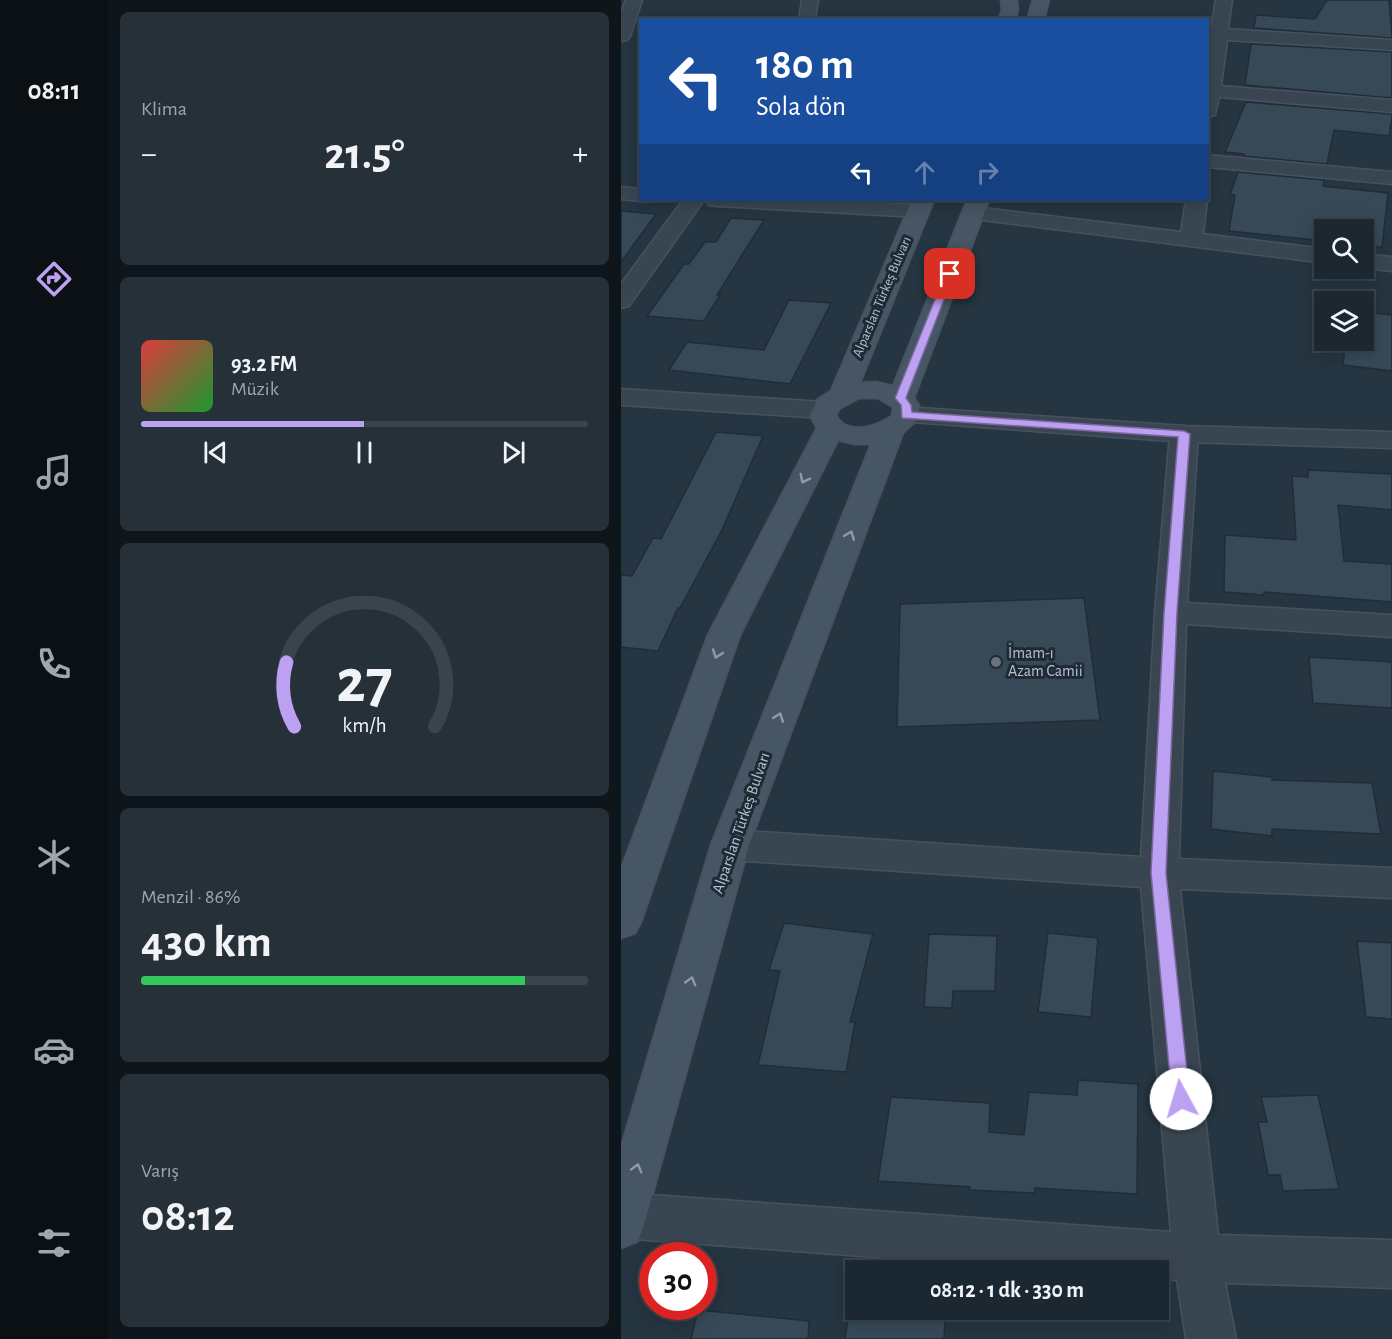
<!DOCTYPE html>
<html lang="tr">
<meta charset="utf-8">
<style>
:root{--surface:#1c2831;--page:#253039;--text:#f1f3f6;--muted:#a0a6ab;--line:#3a444d;--accent:#bca0f2}
body{margin:0;font-family:"Alegreya Sans",sans-serif;background:var(--page);color:var(--text);height:100vh;display:flex;flex-direction:column;font-size:22px;white-space:nowrap}
*{box-sizing:border-box;margin:0}
p{font-size:20px;color:var(--muted)}
.icon{flex:none;width:33px;height:33px;fill:none;stroke:currentColor;stroke-width:2;stroke-linecap:round;stroke-linejoin:round}
.map{position:relative;flex:1;overflow:hidden}
.panel{display:flex;flex-direction:column;gap:12px;padding:12px;background:#0f161b;width:513px}
.panel>*{flex:none}
.hud{position:absolute;left:18px;top:18px;width:570px;height:183px;border-radius:0px;box-shadow:0 3px 15px #0003,0 0 0 2px var(--line);background:#1a4fa0;color:#fff;overflow:hidden}
.buttons{position:absolute;left:693px;top:219px;display:grid;gap:12px}
.buttons a{display:grid;place-items:center;width:60px;height:60px;border-radius:0px;background:var(--surface);box-shadow:0 3px 15px #0003,0 0 0 2px var(--line);font-size:30px}
.speed{position:absolute;left:18px;top:1242px;display:flex;gap:12px;font-size:30px;font-weight:700;text-align:center}
.speed>*{display:grid;place-content:center;width:78px;height:78px;border-radius:50%;background:var(--surface);box-shadow:0 3px 15px #0003,0 0 0 2px var(--line);line-height:1}
.speed .limit{border:9px solid #d22;background:#fff;color:#111}
.pin{position:absolute;display:grid;place-items:center;width:51px;height:51px;color:#fff;margin:-26px;border-radius:12px;box-shadow:0 3px 9px #0006}
.me{position:absolute;width:66px;margin:-33px;rotate:354deg;stroke-linejoin:round;filter:drop-shadow(0 0 4px #0008)}
.turn{display:flex;align-items:center;gap:21px;height:126px;padding:0 18px;font-size:27px}
.turn .icon{width:78px;height:78px;stroke-width:2.5}
.turn b{display:block;font-size:42px;line-height:51px}
.lanes{display:flex;align-items:center;height:57px;padding:0 18px;background:#0003;justify-content:center;gap:30px;direction:ltr}
.lanes .off{opacity:.35}
.big{font-size:45px;font-weight:600;line-height:1.1}
.panel .tile{flex:1;display:flex;flex-direction:column;justify-content:center;gap:9px;min-width:0;padding:0 21px;border-radius:9px;background:var(--page)}
.panel .dial{align-items:center;gap:0}
.dial svg{height:156px;overflow:visible;fill:none;stroke:var(--line);stroke-width:7;stroke-linecap:round;text-anchor:middle}
.dial text{fill:var(--text);stroke:none}
.song{display:flex;align-items:center;gap:18px}
.cover{width:72px;height:72px;border-radius:9px;background:linear-gradient(135deg,hsl(0 70% 55%),hsl(130 70% 35%))}
.played{height:6px;border-radius:3px;background:linear-gradient(90deg,var(--accent) 50%,var(--line) 50%)}
.keys{display:flex;justify-content:space-around;direction:ltr}
.heat{display:flex;justify-content:space-between;align-items:center;font-size:33px;direction:ltr}
.charge{height:9px;border-radius:4px;background:linear-gradient(90deg,#34c759 86%,var(--line) 0)}
.trip{position:absolute;left:224px;top:1260px;width:324px;height:60px;border-radius:0px;background:var(--surface);box-shadow:0 3px 15px #0003,0 0 0 2px var(--line);font-weight:600;line-height:60px;text-align:center}
main{display:flex;flex:1;min-height:0}
.tab-bar{display:flex;flex-direction:column;width:108px;justify-content:space-around;align-items:center;background:#0b1014;color:var(--muted)}
.tab-bar .icon{width:42px;height:42px}
.tab-bar .current{color:var(--accent)}
.tab-bar b{font-size:27px;color:var(--text)}
.map>svg:first-child{display:block}
</style>
<main>
<nav class="tab-bar">
<b>08:11</b>
<svg class="icon current" aria-label="directions" viewBox="0 0 24 24"><path d="M12 3l9 9-9 9-9-9zM9 14v-3h6M13 9l2 2-2 2"/></svg>
<svg class="icon" aria-label="music" viewBox="0 0 24 24"><path d="M9 18V5l10-2v13"/><circle cx="6" cy="18" r="3"/><circle cx="16" cy="16" r="3"/></svg>
<svg class="icon" aria-label="phone" viewBox="0 0 24 24"><path d="M5 4h4l2 5-3 2q2 4 5 5l2-3 5 2v4C11 20 4 13 5 4z"/></svg>
<svg class="icon" aria-label="climate" viewBox="0 0 24 24"><path d="M12 3v18M4 7l16 10M4 17L20 7"/></svg>
<svg class="icon" aria-label="car" viewBox="0 0 24 24"><path d="M5 17H2v-5l4-1 3-4h7l3 4 3 1v5h-3M9 17h6M6 11h13"/><circle cx="7" cy="17" r="2"/><circle cx="17" cy="17" r="2"/></svg>
<svg class="icon" aria-label="filters" viewBox="0 0 24 24"><path d="M4 7h16M4 17h16"/><circle cx="9" cy="7" r="2"/><circle cx="15" cy="17" r="2"/></svg>
</nav>
<section class="panel">
<div class="tile"><p>Klima</p>
<div class="heat"><a>−</a><b class="big">21.5°</b><a>+</a></div>
</div>
<div class="tile">
<div class="song"><i class="cover"></i><div><b>93.2 FM</b><p>Müzik</p></div></div>
<div class="played"></div>
<div class="keys"><svg class="icon" aria-label="previous" viewBox="0 0 24 24"><path d="M18 5L8 12l10 7zM5 5v14"/></svg><svg class="icon" aria-label="pause" viewBox="0 0 24 24"><path d="M8 5v14M16 5v14"/></svg><svg class="icon" aria-label="next" viewBox="0 0 24 24"><path d="M6 5l10 7-10 7zM19 5v14"/></svg></div>
</div>
<div class="tile dial"><svg viewBox="0 0 100 80">
<path d="M14 69A42 42 0 1 1 86 69"/>
<path d="M14 69A42 42 0 0 1 10 36" stroke="#bca0f2"/>
<text x="50" y="56" font-size="32" font-weight="700">27</text>
<text x="50" y="72" font-size="11">km/h</text>
</svg></div>
<div class="tile"><p>Menzil · 86%</p><b class="big">430 km</b><div class="charge"></div></div>
<div class="tile"><p>Varış</p><b class="big">08:12</b></div>
</section>
<div class="map">
<svg width="771" height="1339" viewBox="0 0 771 1339">
<rect width="100%" height="100%" fill="#253541"/>
<!-- building -->
<g fill="#374957" stroke="#202d38" stroke-width="1.5">
<polygon points="706,0 768,0 771,38 633,28 635,15 694,19"/>
<polygon points="630,44 771,52 771,98 624,85"/>
<polygon points="625,102 771,114 771,117 768,136 713,130 706,164 623,156 623,154 604,152"/>
<polygon points="617,172 703,180 702,186 767,193 761,247 742,245 742,230 704,230 704,241 608,231 614,195 609,195"/>
<polygon points="0,211 35,214 0,262"/>
<polygon points="110,218 143,220 96,295 99,295 83,321 26,316 63,264 68,264 84,242 95,242"/>
<polygon points="168,300 210,303 169,384 48,370 66,342 143,350"/>
<polygon points="742,312 771,315 771,371 722,365 725,340 742,340"/>
<polygon points="95,432 142,436 101,530 59,608 57,608 37,651 0,647 0,575 11,576 32,538 40,539"/>
<polygon points="687,470 771,474 771,510 717,505 723,561 771,564 771,602 643,592 643,595 603,592 604,535 675,540 671,476 687,477"/>
<polygon points="463,598 479,720 276,727 279,604"/>
<polygon points="688,657 771,662 771,708 692,703"/>
<polygon points="592,771 651,777 651,780 751,783 760,834 651,829 651,836 590,829"/>
<polygon points="163,923 252,934 229,1022 234,1022 225,1072 137,1065 159,971 148,970"/>
<polygon points="427,933 477,938 470,1017 417,1012"/>
<polygon points="308,934 376,936 374,991 332,991 331,1008 303,1007"/>
<polygon points="736,941 771,943 771,1019 745,1017"/>
<polygon points="457,1080 517,1084 516,1194 414,1188 414,1193 348,1190 349,1187 257,1181 270,1097 369,1103 368,1132 403,1135 408,1092 456,1095"/>
<polygon points="697,1095 718,1189 662,1191 659,1175 647,1175 637,1122 646,1122 640,1097"/>
<polygon points="77,1310 188,1321 187,1339 70,1339"/>
<polygon points="228,1312 324,1320 323,1339 224,1339"/>
</g>
<g fill="none" stroke-linecap="round" stroke-linejoin="round">
<!-- minor casing -->
<g stroke="#46525d" stroke-width="3">
<g id="minor">
<polygon points="5,0 21,0 9,36 6,40 0,41 0,13"/>
<polygon points="181,0 197,0 194,20 178,20"/>
<polygon points="595,0 611,0 607,29 771,40 771,50 606,40 600,86 771,100 771,112 598,97 594,115 586,117 586,53"/>
<polygon points="586,155 771,172 771,184 586,167"/>
<polygon points="0,187 20,189 20,200 27,200 20,201 0,199"/>
<polygon points="62,200 83,200 8,306 0,308 0,284"/>
<polygon points="85,200 204,200 297,205 305,206 308,211 305,216 297,217 96,206 88,205"/>
<polygon points="565,200 586,200 582,234 704,249 704,263 353,219 345,218 342,213 345,208 353,207 560,232"/>
<polygon points="742,254 771,257 771,271 742,268"/>
<polygon points="0,389 202,402 211,404 215,410 211,416 202,418 0,405"/>
<polygon points="563,426 573,428 577,434 566,603 771,615 771,637 565,624 558,859 771,868 771,898 559,889 597,1235 771,1240 771,1288 604,1283 615,1339 565,1339 556,1280 537,1279 537,1270 425,1270 0,1238 0,1194 2,1193 550,1232 520,887 109,860 96,855 90,845 96,835 109,830 520,857 534,613 549,434 553,428"/>
</g>
</g>
<!-- tertiary casing -->
<g stroke="#46525d" stroke-width="3">
<polygon id="tertiary" points="285,407 563,426 771,432 771,448 563,442 276,421 272,415 276,409"/>
</g>
<!-- secondary casing -->
<g stroke="#46525d" stroke-width="3">
<g id="secondary">
<polygon points="380,0 396,0 397,10 394,20 377,20 381,10"/>
<polygon points="412,0 428,0 423,20 406,20"/>
<path d="M291 200H313L239 383 255 382 272 386 346 200H368L293 398 298 405 297 419 282 433 128 845 23 1225 17 1241 0 1248V1147L90 845 250 444H233L217 440 119 635 20 922 14 933 0 938V869L87 635 196 428 189 415 197 399 210 391ZM238 398H257L272 407 271 416C256 426 226 437 215 415L218 409Z"/>
</g>
</g>
<!-- minor -->
<use href="#minor" fill="#394651" fill-rule="evenodd"/>
<!-- tertiary -->
<use href="#tertiary" fill="#394651" fill-rule="evenodd"/>
<!-- secondary -->
<use href="#secondary" fill="#475664" fill-rule="evenodd"/>
</g>
<!-- one-way arrows -->
<defs><path id="oneway-chevron" d="M-2-3.5L2.5 0L-2 3.5" fill="none" stroke-width="1.6" stroke-linecap="round" stroke-linejoin="round" transform="scale(1.5)"/></defs>
<g stroke="#8f9ca7">
<use href="#oneway-chevron" transform="translate(183 479) rotate(117)"/>
<use href="#oneway-chevron" transform="translate(229 535) rotate(-69)"/>
<use href="#oneway-chevron" transform="translate(96 654) rotate(110)"/>
<use href="#oneway-chevron" transform="translate(158 717) rotate(-69)"/>
<use href="#oneway-chevron" transform="translate(70 981) rotate(-74)"/>
<use href="#oneway-chevron" transform="translate(16 1168) rotate(-74)"/>
</g>
<!-- route -->
<polygon fill="#bca0f2" stroke="#7a689d" stroke-width="1.5" points="325,272 333,274 285,398 290,405 291,412 563,431 569,434 556,613 545,873 569,1099 566,1105 560,1108 554,1105 551,1099 530,873 543,613 557,437 281,418 280,405 274,398"/>
<!-- markers -->
<circle fill="#6b7280" stroke="#1e2b36" stroke-width="2" cx="375" cy="662" r="6"/>
<g text-anchor="middle" dominant-baseline="central" stroke-width="6" stroke-linejoin="round" paint-order="stroke">
<!-- far-street labels -->
<g font-size="14" fill="#b6c1cb" stroke="#1e2b36">
<text transform="translate(261 297) rotate(-67)">Alparslan Türkeş Bulvarı</text>
</g>
<!-- poi labels -->
<g font-size="16" fill="#b6c1cb" stroke="#1e2b36" text-anchor="start">
<text x="387" y="653">İmam-ı<tspan x="387" dy="18">Azam Camii</tspan></text>
</g>
<!-- street labels -->
<g font-size="16" fill="#b6c1cb" stroke="#1e2b36">
<text transform="translate(120 823) rotate(-71)">Alparslan Türkeş Bulvarı</text>
</g>
</g>
</svg>
<div class="buttons">
<a><svg class="icon" aria-label="search" viewBox="0 0 24 24"><circle cx="10" cy="10" r="6"/><path d="M15 15l6 6"/></svg></a>
<a><svg class="icon" aria-label="layers" viewBox="0 0 24 24"><path d="M12 4l9 5-9 5-9-5zM3 14l9 5 9-5"/></svg></a>
</div>
<div class="speed"><div class="limit">30</div></div>
<div class="pin" style="left:329px;top:274px;background:#d93025"><svg class="icon" aria-label="arrive" viewBox="0 0 24 24"><path d="M6 21V4h12l-3 4 3 4H6"/></svg></div>
<svg class="me" style="left:560px;top:1099px" viewBox="-20 -20 40 40"><circle r="19" fill="#fff"/><path d="M0-13L10 11 0 6-10 11z" fill="#bca0f2"/></svg>
<div class="trip">08:12 · 1 dk · 330 m</div>
<div class="hud">
<div class="turn"><svg class="icon" aria-label="left" viewBox="0 0 24 24"><path d="M17 20v-9H6M10 6l-5 5 5 5"/></svg><div><b>180 m</b>Sola dön</div></div>
<div class="lanes"><svg class="icon" aria-label="left" viewBox="0 0 24 24"><path d="M17 20v-9H6M10 6l-5 5 5 5"/></svg><svg class="icon off" aria-label="ahead" viewBox="0 0 24 24"><path d="M12 20V5M6 11l6-6 6 6"/></svg><svg class="icon off" aria-label="right" viewBox="0 0 24 24"><path d="M7 20v-9h11M14 6l5 5-5 5"/></svg></div>
</div>
</div>
</main>
